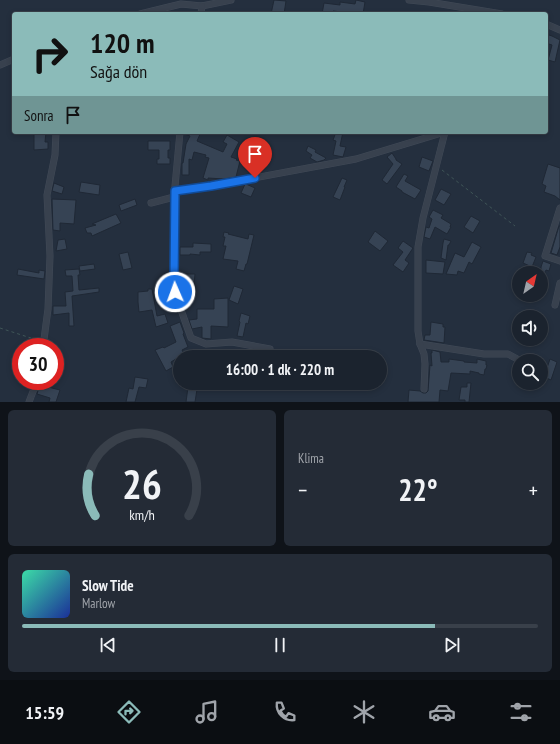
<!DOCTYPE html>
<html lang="tr">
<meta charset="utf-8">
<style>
:root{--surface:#1b232e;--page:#242b36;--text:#f1f3f6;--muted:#a0a4aa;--line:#39404a;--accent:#8bbbb9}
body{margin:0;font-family:"PT Sans Narrow",sans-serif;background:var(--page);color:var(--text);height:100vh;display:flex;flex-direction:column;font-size:15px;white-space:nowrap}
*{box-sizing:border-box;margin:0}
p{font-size:13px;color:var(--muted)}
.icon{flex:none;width:22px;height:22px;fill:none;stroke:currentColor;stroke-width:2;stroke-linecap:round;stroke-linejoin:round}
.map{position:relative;height:402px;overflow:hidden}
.panel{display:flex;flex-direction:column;gap:8px;padding:8px;background:#0f1319;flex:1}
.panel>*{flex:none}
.top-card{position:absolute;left:12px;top:12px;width:536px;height:122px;border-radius:4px;box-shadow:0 2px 6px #0003,0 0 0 1px var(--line);background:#8bbbb9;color:#111;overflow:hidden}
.needle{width:26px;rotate:34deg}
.fabs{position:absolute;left:512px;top:266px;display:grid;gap:8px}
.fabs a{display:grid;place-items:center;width:36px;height:36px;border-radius:50%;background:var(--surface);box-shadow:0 2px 6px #0003,0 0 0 1px var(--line);font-size:20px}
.speed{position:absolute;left:12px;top:338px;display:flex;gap:8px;font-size:20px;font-weight:700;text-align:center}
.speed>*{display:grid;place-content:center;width:52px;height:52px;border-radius:50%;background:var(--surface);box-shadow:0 2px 6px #0003,0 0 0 1px var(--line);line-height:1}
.speed .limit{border:6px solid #d22;background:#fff;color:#111}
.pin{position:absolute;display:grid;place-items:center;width:34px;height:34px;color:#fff;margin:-41px -17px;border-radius:50% 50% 50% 0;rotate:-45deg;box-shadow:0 0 4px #0007}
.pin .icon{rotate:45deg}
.me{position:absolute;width:44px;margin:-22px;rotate:358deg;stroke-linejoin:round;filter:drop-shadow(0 0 3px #0008)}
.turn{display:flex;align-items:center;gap:14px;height:84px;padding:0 12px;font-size:18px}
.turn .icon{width:52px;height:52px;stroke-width:2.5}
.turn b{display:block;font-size:28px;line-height:34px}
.then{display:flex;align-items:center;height:38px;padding:0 12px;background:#0003;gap:8px;font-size:15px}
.big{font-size:30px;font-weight:700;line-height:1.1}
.panel .card{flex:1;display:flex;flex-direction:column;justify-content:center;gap:6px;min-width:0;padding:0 14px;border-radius:6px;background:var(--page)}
.panel .dial{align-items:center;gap:0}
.dial svg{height:104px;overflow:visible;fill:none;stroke:var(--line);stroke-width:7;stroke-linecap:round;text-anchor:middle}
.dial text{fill:var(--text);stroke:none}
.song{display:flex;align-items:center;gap:12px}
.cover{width:48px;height:48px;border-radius:6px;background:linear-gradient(135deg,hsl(160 70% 55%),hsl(230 70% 35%))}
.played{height:4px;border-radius:2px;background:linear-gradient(90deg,var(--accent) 80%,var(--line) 80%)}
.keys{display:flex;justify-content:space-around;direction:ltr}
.heat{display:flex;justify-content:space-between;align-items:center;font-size:22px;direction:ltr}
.panel .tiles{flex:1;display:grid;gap:8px;grid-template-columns:1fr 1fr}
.card:last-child{grid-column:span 2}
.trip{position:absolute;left:173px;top:350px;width:214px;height:40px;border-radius:20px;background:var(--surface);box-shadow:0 2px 6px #0003,0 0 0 1px var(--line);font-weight:700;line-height:40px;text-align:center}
.tab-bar{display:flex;height:64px;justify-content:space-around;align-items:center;background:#0b0e12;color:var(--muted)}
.tab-bar .icon{width:28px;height:28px}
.tab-bar .current{color:var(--accent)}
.tab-bar b{font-size:18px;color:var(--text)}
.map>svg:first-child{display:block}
</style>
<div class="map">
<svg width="560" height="402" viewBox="0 0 560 402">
<rect width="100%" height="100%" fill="#242f3e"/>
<!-- building -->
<g fill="#364354" stroke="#1f2835">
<polygon points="274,0 286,1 284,14 271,14"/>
<polygon points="356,0 365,2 363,14 341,14 342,12 333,11 333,14 322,14 324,3 340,5 340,2 355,4"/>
<polygon points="546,34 552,36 560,40 555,62 548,60 552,45 546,43"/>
<polygon points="34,132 46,132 45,142 48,142 48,149 34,150"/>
<polygon points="184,132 201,132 197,141 223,152 227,144 223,142 227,135 239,142 231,157 237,159 236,160 240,161 236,177 224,179 208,178 208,180 203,178 209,158 205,157 206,155 194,152 192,160 189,159 189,175 182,175 182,163 183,163 186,144 190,136 184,134"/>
<polygon points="336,132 343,132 340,146 346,147 343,157 333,155 336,141 333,140"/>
<polygon points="148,141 170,141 170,150 168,150 168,158 170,158 170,164 157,164 157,159 159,159 159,150 148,150"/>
<polygon points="308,146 316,150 315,152 326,158 324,160 317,162 310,158 312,155 306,151"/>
<polygon points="392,153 396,159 396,160 402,164 387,184 382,180 393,164 387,157"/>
<polygon points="422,157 433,161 429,171 419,167"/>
<polygon points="548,164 560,168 560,200 555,196 544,192 546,186 542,184"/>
<polygon points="404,174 408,176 405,181 421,190 415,199 402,192 402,191 396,187"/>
<polygon points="342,178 347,180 344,187 345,187 340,200 333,197"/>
<polygon points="81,182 100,185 99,195 79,192"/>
<polygon points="54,183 64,187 62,194 52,191"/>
<polygon points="245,184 246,184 255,188 251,197 241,193"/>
<polygon points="441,189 451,194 444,205 435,200"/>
<polygon points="52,199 76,200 74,224 60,223 60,231 53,230"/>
<polygon points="135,199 137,205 121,211 119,205"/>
<polygon points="433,210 443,215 441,218 451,224 450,227 451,227 447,234 435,227 430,239 424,237 426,227 429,228 432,219 429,217"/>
<polygon points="116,214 121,223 92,236 91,233 87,233 85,228 96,225 92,224"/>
<polygon points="471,216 480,221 473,233 464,227"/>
<polygon points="559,226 560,226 560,247 557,255 551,253"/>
<polygon points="375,231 388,241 380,251 368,242"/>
<polygon points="224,232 229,233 228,234 248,239 249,234 254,235 247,264 246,264 244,271 236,269 238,261 223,259 226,246 223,246 225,237 223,237"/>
<polygon points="65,239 67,249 56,251 58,240"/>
<polygon points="444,239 451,241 449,245 448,245 446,260 441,258 443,243"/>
<polygon points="403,241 413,248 405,260 409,263 403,272 393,265 403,252 398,248"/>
<polygon points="472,242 481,247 472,264 469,262 464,273 458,271 457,275 446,274 455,253 464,257"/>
<polygon points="193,243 211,244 211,252 200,252 200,255 190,254 190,255 180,255 180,247 193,247"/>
<polygon points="128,252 132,268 123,270 119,254"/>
<polygon points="527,252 532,253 531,255 536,257 532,267 523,263"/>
<polygon points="426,260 445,262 443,274 426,273"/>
<polygon points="543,261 551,264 549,271 546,270 541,280 541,267"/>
<polygon points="94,264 95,269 80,271 79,266"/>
<polygon points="18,269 39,273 39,270 45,271 44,279 17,275"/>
<polygon points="79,269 80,275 78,275 79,290 99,288 99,292 72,296 74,326 69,326 69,313 53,315 53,306 66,306 65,292 73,291 72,276 66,276 65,270"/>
<polygon points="185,274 195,274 194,284 190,284 190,299 182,299 179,292 179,290 184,290"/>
<polygon points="234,286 243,289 238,304 229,300"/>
<polygon points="148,289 152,289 157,316 165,314 168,323 156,327 152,310 139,312 138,302 138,292 148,291"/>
<polygon points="228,298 228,327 211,326 211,339 202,338 202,327 192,329 189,320 197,319 197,309 214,309 214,299"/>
<polygon points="241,313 250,316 248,324 246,323 243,337 237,336 240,322 239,321"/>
<polygon points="180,322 184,333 183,334 188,347 182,350 184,354 171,362 173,367 166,371 155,350 163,347 164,348 176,342 170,326"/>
<polygon points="431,322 443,324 443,327 445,327 444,343 424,340 425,335 430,335"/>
<polygon points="432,350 440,352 441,362 449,362 449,359 464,361 464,362 477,363 477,359 486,361 486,365 487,365 486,369 485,369 484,375 479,374 479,373 470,371 470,374 451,373 448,391 440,390 439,402 408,402 409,390 420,391 423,393 426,393 428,391 430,365 432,366 431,353 432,353"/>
<polygon points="550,359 557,362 551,380 544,377"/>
<polygon points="135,377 148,379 146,388 139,387 135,402 126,402 129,388 133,389"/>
<polygon points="179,383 198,383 195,402 186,402 188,387 179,385"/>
<polygon points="467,383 471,383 469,402 465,402 465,400 459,400 461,387 467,387"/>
<polygon points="40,385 60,390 56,402 49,402 50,398 37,394"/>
</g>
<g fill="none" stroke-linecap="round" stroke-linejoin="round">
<!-- minor casing -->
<g stroke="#414a57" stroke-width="7">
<g id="minor">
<polyline points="409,0 429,2 502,14"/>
<polyline points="140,14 181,4 202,6 231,0"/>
<polyline points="201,14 202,6"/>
<polyline points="546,24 560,30"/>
<polyline points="0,65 14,59"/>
<polyline points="180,132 174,197 174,281 175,293 191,338 206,344 232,342 270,349"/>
<polyline points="175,191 211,186 356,159 445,132"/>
<polyline points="151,203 174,197"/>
<polyline points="560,208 545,256 560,261"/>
<polyline points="555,305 560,283"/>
<polyline points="420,344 484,354 508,354 521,361"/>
<polyline points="43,347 48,309 50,256 47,195 55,155 56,132"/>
<polyline points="424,389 425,364 424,354 420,344 418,331 418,247 423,218 445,132"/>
<polyline points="29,402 37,381"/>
</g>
</g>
<!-- path -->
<g stroke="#3f5557" stroke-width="1" stroke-dasharray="3 3" stroke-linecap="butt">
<polyline points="442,170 515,226"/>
<polyline points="0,328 37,340"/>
</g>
<!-- minor -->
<use href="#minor" stroke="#38414e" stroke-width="6"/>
</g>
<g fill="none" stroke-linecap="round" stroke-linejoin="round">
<!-- route casing -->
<g stroke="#114b97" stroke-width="10">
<polyline id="route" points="175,292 174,281 175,191 211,186 255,178"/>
</g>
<!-- route -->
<use href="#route" stroke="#1a73e8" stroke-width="7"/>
</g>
</svg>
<div class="fabs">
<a><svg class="needle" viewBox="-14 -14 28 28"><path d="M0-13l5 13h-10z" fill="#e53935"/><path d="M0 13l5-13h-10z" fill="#a0a4aa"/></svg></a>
<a><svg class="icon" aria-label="sound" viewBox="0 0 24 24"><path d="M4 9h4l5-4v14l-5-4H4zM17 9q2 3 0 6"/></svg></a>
<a><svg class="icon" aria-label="search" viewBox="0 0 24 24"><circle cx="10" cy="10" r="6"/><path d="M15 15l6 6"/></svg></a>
</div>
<div class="speed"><div class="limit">30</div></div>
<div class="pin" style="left:255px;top:178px;background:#d93025"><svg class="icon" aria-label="arrive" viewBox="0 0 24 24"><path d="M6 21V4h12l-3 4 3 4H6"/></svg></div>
<svg class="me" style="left:175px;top:292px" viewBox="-20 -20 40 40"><circle r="17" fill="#1a73e8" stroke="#fff" stroke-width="3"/><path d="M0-11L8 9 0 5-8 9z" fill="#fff"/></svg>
<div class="trip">16:00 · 1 dk · 220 m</div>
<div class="top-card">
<div class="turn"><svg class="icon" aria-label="right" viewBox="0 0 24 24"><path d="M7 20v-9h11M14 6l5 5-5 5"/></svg><div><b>120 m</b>Sağa dön</div></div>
<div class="then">Sonra<svg class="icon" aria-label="arrive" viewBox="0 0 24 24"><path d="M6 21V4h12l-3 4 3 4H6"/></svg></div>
</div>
</div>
<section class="panel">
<div class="tiles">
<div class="card dial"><svg viewBox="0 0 100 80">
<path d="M14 69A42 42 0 1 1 86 69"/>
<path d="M14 69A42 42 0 0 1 9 37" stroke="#8bbbb9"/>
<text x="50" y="56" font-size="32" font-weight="700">26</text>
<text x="50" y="72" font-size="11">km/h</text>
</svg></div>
<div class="card"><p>Klima</p>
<div class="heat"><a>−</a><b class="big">22°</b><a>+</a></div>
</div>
<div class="card">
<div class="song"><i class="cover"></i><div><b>Slow Tide</b><p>Marlow</p></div></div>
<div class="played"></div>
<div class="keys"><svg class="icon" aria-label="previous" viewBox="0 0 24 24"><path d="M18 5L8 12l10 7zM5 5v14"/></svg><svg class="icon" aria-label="pause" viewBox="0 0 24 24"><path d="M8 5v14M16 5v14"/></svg><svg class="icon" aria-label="next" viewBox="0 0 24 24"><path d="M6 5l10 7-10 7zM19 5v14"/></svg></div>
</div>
</div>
</section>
<nav class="tab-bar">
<b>15:59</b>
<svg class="icon current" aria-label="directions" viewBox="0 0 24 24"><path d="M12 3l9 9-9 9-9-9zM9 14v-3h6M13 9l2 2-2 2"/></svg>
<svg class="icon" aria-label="music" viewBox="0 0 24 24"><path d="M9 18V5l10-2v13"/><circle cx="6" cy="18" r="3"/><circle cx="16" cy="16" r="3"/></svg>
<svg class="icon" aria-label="phone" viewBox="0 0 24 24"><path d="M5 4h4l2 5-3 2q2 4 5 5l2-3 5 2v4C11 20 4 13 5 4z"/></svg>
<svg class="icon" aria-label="climate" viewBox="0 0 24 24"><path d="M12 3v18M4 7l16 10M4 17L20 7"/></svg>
<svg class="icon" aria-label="car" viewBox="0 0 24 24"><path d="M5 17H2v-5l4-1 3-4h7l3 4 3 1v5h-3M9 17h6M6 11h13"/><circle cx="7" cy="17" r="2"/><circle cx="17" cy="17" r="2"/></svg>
<svg class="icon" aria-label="filters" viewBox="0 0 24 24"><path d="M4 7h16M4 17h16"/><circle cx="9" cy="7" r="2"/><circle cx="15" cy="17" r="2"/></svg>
</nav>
